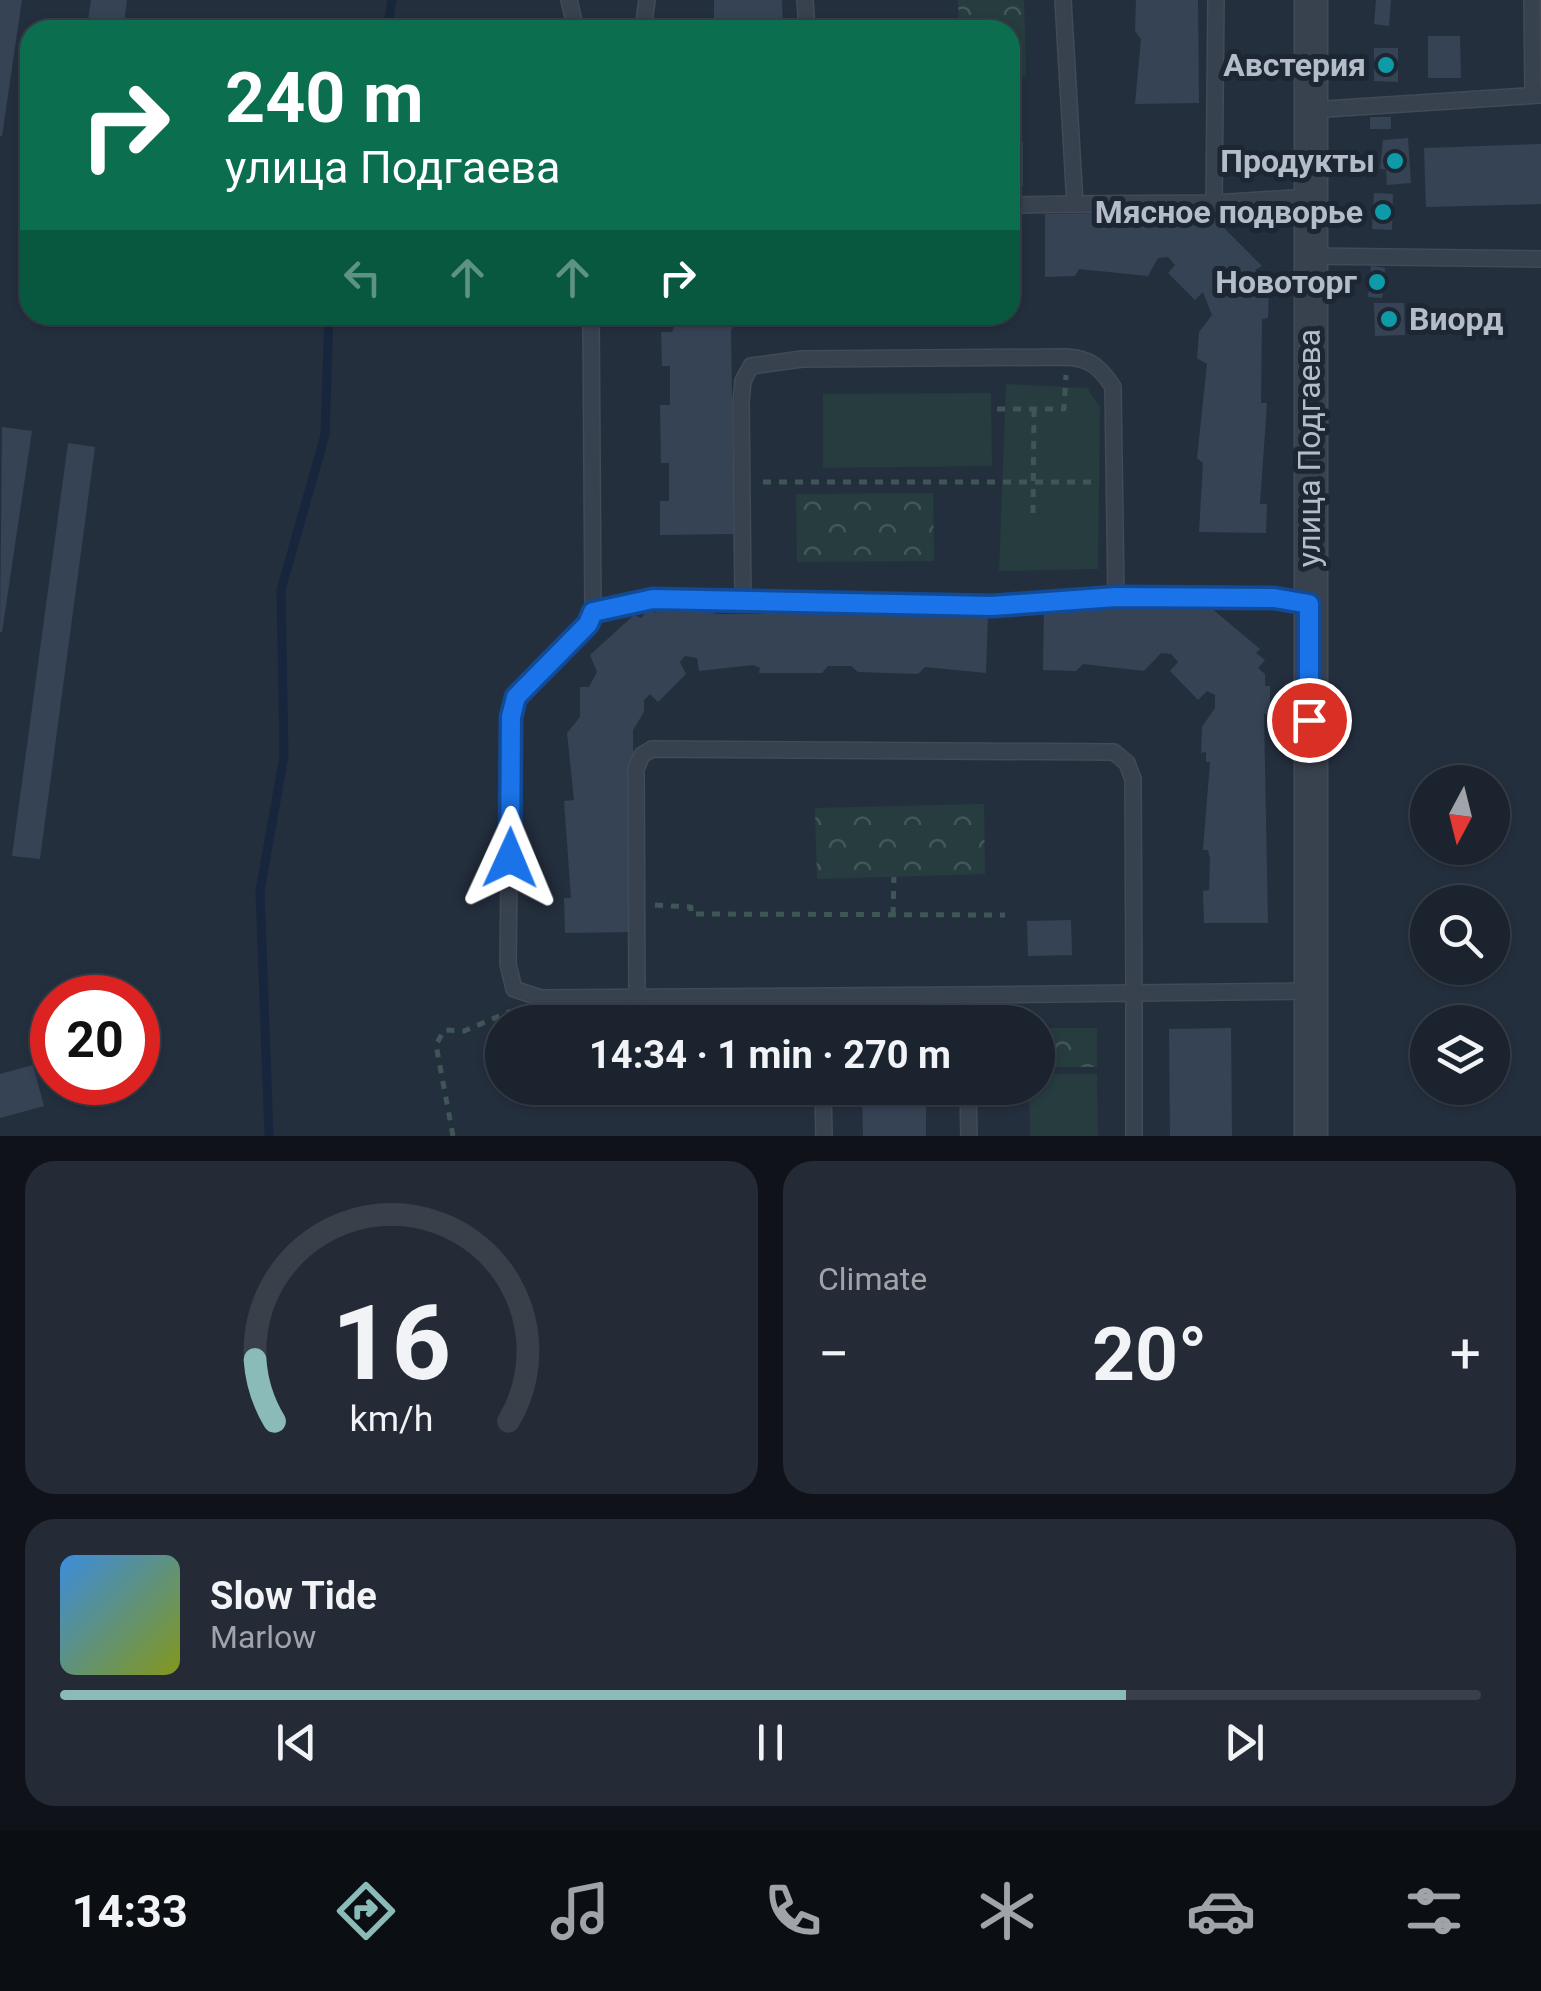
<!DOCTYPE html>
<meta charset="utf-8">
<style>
:root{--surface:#1b232e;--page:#242b36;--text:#f1f3f6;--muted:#a0a4aa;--line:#39404a;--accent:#8bbbb9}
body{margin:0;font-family:Roboto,sans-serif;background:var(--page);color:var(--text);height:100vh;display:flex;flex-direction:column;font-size:38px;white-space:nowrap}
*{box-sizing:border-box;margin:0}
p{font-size:32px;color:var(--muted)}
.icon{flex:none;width:55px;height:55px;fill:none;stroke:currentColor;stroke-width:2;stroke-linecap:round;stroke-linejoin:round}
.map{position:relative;height:1136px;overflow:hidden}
.details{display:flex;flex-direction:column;gap:25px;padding:25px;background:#0f1319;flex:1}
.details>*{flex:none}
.top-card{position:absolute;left:20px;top:20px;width:1000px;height:305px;border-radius:30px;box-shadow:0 2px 8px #0004,0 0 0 2px var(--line);background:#0b6e4f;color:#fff;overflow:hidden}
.needle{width:65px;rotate:187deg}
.tools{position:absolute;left:1410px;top:765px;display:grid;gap:20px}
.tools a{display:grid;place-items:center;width:100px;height:100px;border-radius:50%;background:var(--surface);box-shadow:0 2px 8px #0004,0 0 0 2px var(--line);font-size:50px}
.speed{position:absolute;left:30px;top:975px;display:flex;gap:20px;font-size:50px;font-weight:700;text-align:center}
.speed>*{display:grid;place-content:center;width:130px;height:130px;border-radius:50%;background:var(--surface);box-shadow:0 2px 8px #0004,0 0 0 2px var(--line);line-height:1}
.speed .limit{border:15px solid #d22;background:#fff;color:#111}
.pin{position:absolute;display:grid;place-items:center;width:85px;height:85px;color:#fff;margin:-42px;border:5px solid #fff;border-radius:50%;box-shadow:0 2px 10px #0007}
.me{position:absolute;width:110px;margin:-55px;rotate:1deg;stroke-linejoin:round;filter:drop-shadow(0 0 8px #0008)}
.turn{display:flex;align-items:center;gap:35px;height:210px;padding:0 40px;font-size:45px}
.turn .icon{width:130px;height:130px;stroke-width:2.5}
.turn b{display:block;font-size:70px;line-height:85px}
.lanes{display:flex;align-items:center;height:95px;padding:0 40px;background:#0003;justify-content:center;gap:50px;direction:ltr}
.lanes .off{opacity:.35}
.big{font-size:75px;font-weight:700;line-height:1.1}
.details .card{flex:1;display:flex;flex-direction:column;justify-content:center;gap:15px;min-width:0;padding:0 35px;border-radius:30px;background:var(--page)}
.details .dial{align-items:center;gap:0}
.dial svg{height:260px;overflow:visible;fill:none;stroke:var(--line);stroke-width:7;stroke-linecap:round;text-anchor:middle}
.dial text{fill:var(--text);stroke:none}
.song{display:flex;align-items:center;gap:30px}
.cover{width:120px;height:120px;border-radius:15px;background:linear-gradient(135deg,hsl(210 70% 55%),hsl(70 70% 35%))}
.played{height:10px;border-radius:5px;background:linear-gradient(90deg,var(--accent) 75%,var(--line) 75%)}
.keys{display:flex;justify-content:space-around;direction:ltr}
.heat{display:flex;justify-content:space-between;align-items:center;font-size:55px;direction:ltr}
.details .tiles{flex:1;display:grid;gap:25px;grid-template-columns:1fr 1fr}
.card:last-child{grid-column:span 2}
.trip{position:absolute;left:485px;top:1005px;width:570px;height:100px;border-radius:50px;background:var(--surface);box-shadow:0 2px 8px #0004,0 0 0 2px var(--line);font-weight:700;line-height:100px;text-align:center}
.tabs{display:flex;height:160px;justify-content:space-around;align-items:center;background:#0b0e12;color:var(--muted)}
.tabs .icon{width:70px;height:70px}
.tabs .active{color:var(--accent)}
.tabs b{font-size:45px;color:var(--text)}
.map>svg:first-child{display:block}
</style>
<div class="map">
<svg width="1541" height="1136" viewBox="0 0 1541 1136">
<defs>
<pattern id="park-crowns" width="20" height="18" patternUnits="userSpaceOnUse" patternTransform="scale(2.5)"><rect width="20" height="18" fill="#263c3f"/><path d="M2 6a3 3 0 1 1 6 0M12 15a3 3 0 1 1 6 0" fill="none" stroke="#435659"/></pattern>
</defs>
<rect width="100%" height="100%" fill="#242f3e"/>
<!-- grass -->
<g fill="#263c3f">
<polygon points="1006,384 1087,388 1100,407 1098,569 999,571"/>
<polygon points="991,393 992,466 823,468 823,394"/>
<polygon points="1038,1074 1097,1074 1098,1136 1030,1136 1029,1088 1038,1088"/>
</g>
<!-- park -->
<g fill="url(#park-crowns)">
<polygon points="958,0 1024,0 1026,77 1010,77 1010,30 959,30"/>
<polygon points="933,493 934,561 797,562 796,494"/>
<polygon points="984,804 985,874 817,879 815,808"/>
<rect x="1038" y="1028" width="59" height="39"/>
</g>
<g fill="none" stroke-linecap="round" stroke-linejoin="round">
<!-- stream -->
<g stroke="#17263c" stroke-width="9">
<polyline points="387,30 392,0"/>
<polyline points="269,1136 260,891 284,756 281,590 325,435 329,315"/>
</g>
</g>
<!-- building -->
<g fill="#364354">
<polygon points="0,0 22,0 2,136 0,136"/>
<polygon points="91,0 127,0 124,24 88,20"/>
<polygon points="714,0 782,0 783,30 714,30"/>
<polygon points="1136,0 1198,0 1199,103 1135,104 1141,39 1135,31"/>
<polygon points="1376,0 1391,0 1389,26 1374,24"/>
<polygon points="1428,36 1460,36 1461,78 1428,78"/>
<polygon points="1374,48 1398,48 1398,82 1374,81"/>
<rect x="1370" y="117" width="21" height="12"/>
<polygon points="1408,138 1411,183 1387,185 1386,169 1380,169 1383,140"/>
<rect x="1010" y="142" width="13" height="44"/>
<polygon points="1541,144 1541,204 1426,207 1424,148"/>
<polygon points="1374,193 1393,194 1392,230 1372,229"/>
<polygon points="1155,207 1191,207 1198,213 1204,208 1262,266 1255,270 1264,279 1263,288 1269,288 1268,318 1262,319 1261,403 1267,403 1260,504 1267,504 1266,533 1199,532 1203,463 1197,458 1207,364 1197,358 1199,332 1212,315 1203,292 1195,300 1168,273 1175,265 1168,257 1158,258 1148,276 1079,269 1075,276 1045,277 1045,214 1155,212"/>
<polygon points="1371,266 1385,268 1382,298 1368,297"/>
<polygon points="1374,303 1404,303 1405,335 1375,336"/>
<polygon points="678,315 742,315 731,330 734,534 660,535 660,501 669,501 669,463 661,463 660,405 670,405 670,366 662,366 661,332 672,332"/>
<polygon points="2,427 32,431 2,632 0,632"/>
<polygon points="68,443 95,447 40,859 12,856"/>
<polygon points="1153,599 1194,603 1200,608 1204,602 1260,649 1256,653 1265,660 1258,668 1265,674 1265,686 1270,686 1270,714 1264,714 1268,923 1204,923 1203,891 1209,890 1210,859 1208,850 1203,850 1210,762 1206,762 1206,752 1201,753 1202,727 1215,708 1215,695 1207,691 1198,700 1170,671 1178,662 1171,654 1161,653 1144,671 1083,664 1076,671 1043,670 1044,603 1068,604 1070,610 1143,603 1143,610"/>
<polygon points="694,602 695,608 714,608 715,614 763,614 763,608 861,614 861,607 909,608 909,613 956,614 956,608 983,609 988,614 986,673 925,667 918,674 858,672 851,666 828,666 822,673 759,673 760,668 753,665 699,671 697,658 685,656 680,662 686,674 658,702 650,694 644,700 644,712 633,730 636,932 565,933 564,898 571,898 564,801 574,800 567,733 580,717 580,687 589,687 597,672 590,655 634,615 641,618 650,608 655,613 664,605"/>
<polygon points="1071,920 1072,955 1028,956 1027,921"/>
<polygon points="1231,1028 1232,1136 1170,1136 1169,1029"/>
<polygon points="33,1065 44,1106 0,1118 0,1074"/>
<polygon points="862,1088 926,1088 926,1136 863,1136"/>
</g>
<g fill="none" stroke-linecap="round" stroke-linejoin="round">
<!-- lane casing -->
<g stroke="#414a57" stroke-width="18">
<g id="lane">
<polyline points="569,0 576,30"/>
<polyline points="805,0 807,30"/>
<polyline points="1063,0 1075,204 1214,203 1310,197"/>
<polyline points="1532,0 1533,95"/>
<polyline points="643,30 647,0"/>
<polyline points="1310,110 1541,95"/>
<polyline points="1214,203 1216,0"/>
<polyline points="1010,205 1075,204"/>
<polyline points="1310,256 1541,259"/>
<polyline points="591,315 593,612"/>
<path d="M743 600 741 402 743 381 751 366 802 359 1067 357C1090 358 1101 368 1113 387L1116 597 1274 598 1309 605"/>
<polyline points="967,995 541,998 514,989 508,964 511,717 516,697 588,623 593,612 653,599 993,606 1116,597"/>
<polyline points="821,996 822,1022"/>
<polyline points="637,998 636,769 642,755 652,749 1114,752 1127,763 1133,779 1134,993 1310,991"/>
<polyline points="967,1022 967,995 1134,993 1134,1136"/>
<polyline points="823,1088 824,1136"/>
<polyline points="968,1088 969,1136"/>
</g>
</g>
<!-- street casing -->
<g stroke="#414a57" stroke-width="35">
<polyline id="street" points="1311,1136 1311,0"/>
</g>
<!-- path -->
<g stroke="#3f5557" stroke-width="5" stroke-dasharray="8 8" stroke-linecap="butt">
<polyline points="997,409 1064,409 1066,375"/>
<polyline points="763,482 1092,482"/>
<polyline points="1033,513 1034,409"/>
<polyline points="655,905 691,907 691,914 1005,915"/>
<polyline points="893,915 894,877"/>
<polyline points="453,1136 436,1045 444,1030 464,1031 511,1011"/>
</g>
<!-- lane -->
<use href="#lane" stroke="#38414e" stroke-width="15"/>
<!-- street -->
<use href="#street" stroke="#38414e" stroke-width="32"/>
</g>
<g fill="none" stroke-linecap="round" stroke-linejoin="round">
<!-- route casing -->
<g stroke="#114b97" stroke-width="25">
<polyline id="route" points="510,858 511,717 516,697 588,624 593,612 653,599 992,606 1116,597 1274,598 1309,604 1309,720"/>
</g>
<!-- route -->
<use href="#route" stroke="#1a73e8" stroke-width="18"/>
</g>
<!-- markers -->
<g fill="#0f9aa8" stroke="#1d2633" stroke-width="4">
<circle cx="1386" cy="65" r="10"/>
<circle cx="1395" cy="161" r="10"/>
<circle cx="1383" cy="212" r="10"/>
<circle cx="1377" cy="282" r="10"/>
<circle cx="1389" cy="319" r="10"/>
</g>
<g text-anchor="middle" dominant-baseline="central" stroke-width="10" stroke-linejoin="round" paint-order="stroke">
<!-- poi labels -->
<g font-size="32" font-weight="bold" fill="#b4bcc9" stroke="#1d2633" text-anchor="end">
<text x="1366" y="65">Австерия</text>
<text x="1375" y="161">Продукты</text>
<text x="1363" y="212">Мясное подворье</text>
<text x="1357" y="282">Новоторг</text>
<text x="1409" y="319" text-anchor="start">Виорд</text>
</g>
<!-- street labels -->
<g font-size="32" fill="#b4bcc9" stroke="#1d2633">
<text transform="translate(1309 448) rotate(-90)">улица Подгаева</text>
</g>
</g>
</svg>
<div class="tools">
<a><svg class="needle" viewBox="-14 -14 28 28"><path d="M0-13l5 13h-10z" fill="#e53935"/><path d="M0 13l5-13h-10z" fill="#a0a4aa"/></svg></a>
<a><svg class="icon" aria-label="search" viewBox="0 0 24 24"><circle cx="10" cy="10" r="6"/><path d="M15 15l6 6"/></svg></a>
<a><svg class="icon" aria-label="layers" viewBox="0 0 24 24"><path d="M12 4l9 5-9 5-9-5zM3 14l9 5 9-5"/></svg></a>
</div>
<div class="speed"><div class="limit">20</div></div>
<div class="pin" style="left:1309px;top:720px;background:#d93025"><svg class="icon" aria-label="arrive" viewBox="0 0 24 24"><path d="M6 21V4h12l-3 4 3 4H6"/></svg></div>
<svg class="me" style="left:510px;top:858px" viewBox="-20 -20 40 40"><path d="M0-17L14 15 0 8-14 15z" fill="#1a73e8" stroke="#fff" stroke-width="4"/></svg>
<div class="trip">14:34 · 1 min · 270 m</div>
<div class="top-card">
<div class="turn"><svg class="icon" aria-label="right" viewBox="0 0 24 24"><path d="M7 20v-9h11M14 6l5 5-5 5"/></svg><div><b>240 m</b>улица Подгаева</div></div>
<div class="lanes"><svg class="icon off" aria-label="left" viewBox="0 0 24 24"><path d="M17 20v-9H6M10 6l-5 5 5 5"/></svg><svg class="icon off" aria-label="ahead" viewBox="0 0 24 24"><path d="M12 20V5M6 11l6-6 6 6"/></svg><svg class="icon off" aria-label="ahead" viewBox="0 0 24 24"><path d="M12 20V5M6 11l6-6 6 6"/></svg><svg class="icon" aria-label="right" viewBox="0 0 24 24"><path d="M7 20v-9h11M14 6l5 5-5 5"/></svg></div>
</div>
</div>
<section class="details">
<div class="tiles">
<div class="card dial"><svg viewBox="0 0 100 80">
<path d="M14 69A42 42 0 1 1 86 69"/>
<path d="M14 69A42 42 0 0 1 8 50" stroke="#8bbbb9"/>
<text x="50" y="56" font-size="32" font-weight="700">16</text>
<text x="50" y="72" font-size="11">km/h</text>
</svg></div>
<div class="card"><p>Climate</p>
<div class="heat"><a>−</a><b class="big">20°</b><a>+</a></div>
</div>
<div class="card">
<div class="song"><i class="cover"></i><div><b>Slow Tide</b><p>Marlow</p></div></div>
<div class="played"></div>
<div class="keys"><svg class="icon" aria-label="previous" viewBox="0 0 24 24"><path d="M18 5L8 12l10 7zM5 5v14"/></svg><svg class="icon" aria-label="pause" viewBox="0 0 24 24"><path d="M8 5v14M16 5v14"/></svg><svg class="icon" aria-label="next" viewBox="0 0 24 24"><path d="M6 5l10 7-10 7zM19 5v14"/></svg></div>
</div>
</div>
</section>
<nav class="tabs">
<b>14:33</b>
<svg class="icon active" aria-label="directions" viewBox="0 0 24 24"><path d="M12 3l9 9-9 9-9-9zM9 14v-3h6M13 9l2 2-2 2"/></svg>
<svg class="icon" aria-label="music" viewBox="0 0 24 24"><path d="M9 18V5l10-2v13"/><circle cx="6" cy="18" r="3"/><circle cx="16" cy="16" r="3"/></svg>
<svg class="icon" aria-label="phone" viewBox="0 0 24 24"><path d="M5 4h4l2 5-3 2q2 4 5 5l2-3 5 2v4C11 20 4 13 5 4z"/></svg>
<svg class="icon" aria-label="climate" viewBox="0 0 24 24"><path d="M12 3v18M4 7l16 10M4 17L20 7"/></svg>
<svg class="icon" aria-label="car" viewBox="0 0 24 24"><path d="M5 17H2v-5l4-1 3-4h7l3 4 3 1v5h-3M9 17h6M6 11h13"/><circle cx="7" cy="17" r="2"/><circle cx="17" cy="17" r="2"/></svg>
<svg class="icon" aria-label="filters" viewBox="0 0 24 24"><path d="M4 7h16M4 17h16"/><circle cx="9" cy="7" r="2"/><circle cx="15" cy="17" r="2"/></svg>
</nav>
